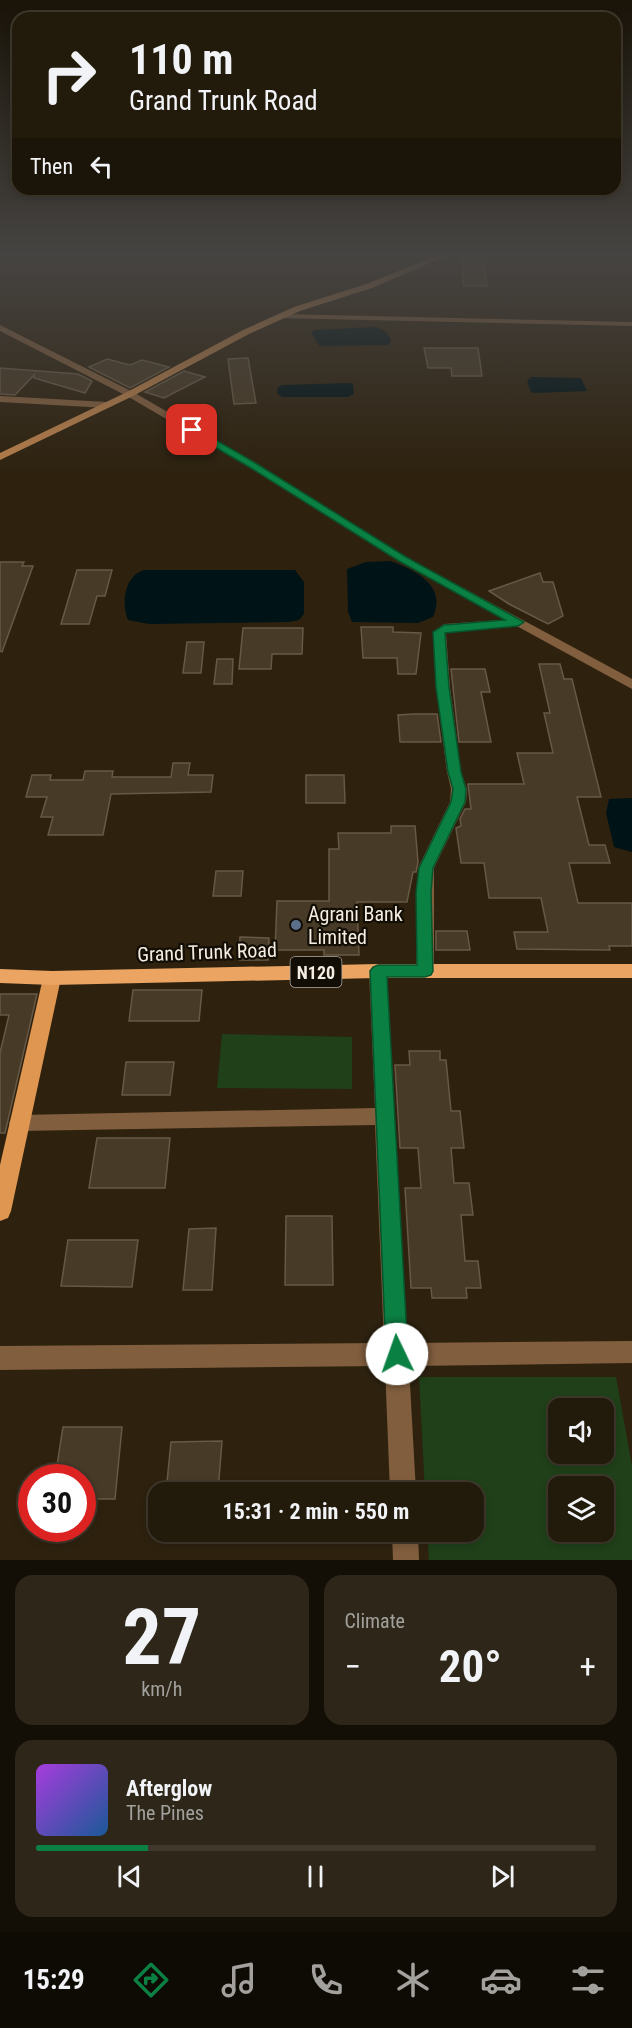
<!DOCTYPE html>
<meta charset="utf-8">
<style>
:root{--surface:#221a0b;--page:#2e2719;--text:#f1f3f6;--muted:#a2a19d;--line:#3f382c;--accent:#0b8043}
body{margin:0;font-family:"Roboto Condensed",sans-serif;background:var(--page);color:var(--text);height:100vh;display:flex;flex-direction:column;font-size:22px;white-space:nowrap}
*{box-sizing:border-box;margin:0}
p{font-size:20px;color:var(--muted)}
.icon{flex:none;width:33px;height:33px;fill:none;stroke:currentColor;stroke-width:2;stroke-linecap:round;stroke-linejoin:round}
.map{position:relative;height:1560px;overflow:hidden}
.panel{display:flex;flex-direction:column;gap:15px;padding:15px;background:#130e06;flex:1}
.panel>*{flex:none}
.banner{position:absolute;left:12px;top:12px;width:609px;height:183px;border-radius:18px;box-shadow:0 3px 9px #0003,0 0 0 2px var(--line);background:#221a0b;color:var(--text);overflow:hidden}
.fabs{position:absolute;left:548px;top:1398px;display:grid;gap:12px}
.fabs a{display:grid;place-items:center;width:66px;height:66px;border-radius:12px;background:var(--surface);box-shadow:0 3px 9px #0003,0 0 0 2px var(--line);font-size:30px}
.speed{position:absolute;left:18px;top:1464px;display:flex;gap:12px;font-size:30px;font-weight:700;text-align:center}
.speed>*{display:grid;place-content:center;width:78px;height:78px;border-radius:50%;background:var(--surface);box-shadow:0 3px 9px #0003,0 0 0 2px var(--line);line-height:1}
.speed .limit{border:9px solid #d22;background:#fff;color:#111}
.pin{position:absolute;display:grid;place-items:center;width:51px;height:51px;color:#fff;margin:-26px;border-radius:12px;box-shadow:0 3px 9px #0006}
.me{position:absolute;width:66px;margin:-33px;rotate:357deg;stroke-linejoin:round;filter:drop-shadow(0 0 4px #0008)}
.turn{display:flex;align-items:center;gap:21px;height:126px;padding:0 18px;font-size:27px}
.turn .icon{width:78px;height:78px;stroke-width:2.5}
.turn b{display:block;font-size:42px;line-height:51px}
.then{display:flex;align-items:center;height:57px;padding:0 18px;background:#0003;gap:12px;font-size:22px}
.big{font-size:45px;font-weight:700;line-height:1.1}
.panel .widget{flex:1;display:flex;flex-direction:column;justify-content:center;gap:9px;min-width:0;padding:0 21px;border-radius:18px;background:var(--page)}
.panel .dial{align-items:center;gap:0}
.dial b{font-size:78px;line-height:1}
.song{display:flex;align-items:center;gap:18px}
.cover{width:72px;height:72px;border-radius:9px;background:linear-gradient(135deg,hsl(280 70% 55%),hsl(210 70% 35%))}
.played{height:6px;border-radius:3px;background:linear-gradient(90deg,var(--accent) 20%,var(--line) 20%)}
.keys{display:flex;justify-content:space-around;direction:ltr}
.heat{display:flex;justify-content:space-between;align-items:center;font-size:33px;direction:ltr}
.panel .tiles{flex:1;display:grid;gap:15px;grid-template-columns:1fr 1fr}
.widget:last-child{grid-column:span 2}
.trip{position:absolute;left:148px;top:1482px;width:336px;height:60px;border-radius:18px;background:var(--surface);box-shadow:0 3px 9px #0003,0 0 0 2px var(--line);font-weight:700;line-height:60px;text-align:center}
.dock{display:flex;height:96px;justify-content:space-around;align-items:center;background:#0e0a04;color:var(--muted)}
.dock .icon{width:42px;height:42px}
.dock .active{color:var(--accent)}
.dock b{font-size:27px;color:var(--text)}
.map>svg:first-child{display:block}
</style>
<div class="map">
<svg width="632" height="1560" viewBox="0 0 632 1560">
<rect width="100%" height="100%" fill="#2e220f"/>
<!-- green -->
<g fill="#1f4019" fill-rule="evenodd">
<polygon points="222,1034 352,1037 352,1089 217,1088"/>
<path d="M419 1377H616L632 1466V1560H429L427 1532H474V1492H425ZM558 1408H603V1454H558ZM558 1486H603V1532H558Z"/>
</g>
<!-- water -->
<g fill="#001317">
<path d="M375 327C384 329 388 333 391 342L388 345 319 346 311 332 315 330Z"/>
<polygon points="531,377 581,378 587,391 535,393 531,392 527,381"/>
<polygon points="349,383 353,384 354,394 348,397 282,397 277,393 278,387 282,385"/>
<path d="M390 561C416 570 447 586 433 617L418 623 352 622 348 612 347 569 366 562Z"/>
<path d="M144 570H295L304 582V614L299 620 289 622 149 624 128 620C121 604 124 576 144 570Z"/>
<polygon points="632,798 632,852 614,847 606,813 609,799"/>
</g>
<!-- building -->
<g fill="#473a26" stroke="#675945" stroke-width="1.5">
<polygon points="461,257 483,257 487,286 464,286"/>
<polygon points="424,348 478,348 482,376 452,376 451,368 428,368"/>
<polygon points="248,358 256,403 234,404 228,359"/>
<polygon points="107,359 130,365 142,360 169,367 130,388 89,367"/>
<polygon points="0,368 78,374 92,381 85,393 34,378 34,375 15,395 0,394"/>
<polygon points="184,371 205,377 164,398 145,392"/>
<polygon points="0,562 24,562 22,566 33,566 2,652 0,651"/>
<polygon points="77,570 112,570 105,596 97,596 89,624 61,624"/>
<polygon points="540,573 543,582 553,582 563,616 548,624 509,604 489,591"/>
<polygon points="361,627 393,627 393,632 421,633 416,674 398,674 397,658 363,658"/>
<polygon points="243,628 303,628 302,654 272,654 271,669 239,669"/>
<polygon points="187,642 204,642 201,673 183,673"/>
<polygon points="217,659 233,659 232,684 214,684"/>
<polygon points="539,664 560,664 564,679 572,679 601,797 577,797 589,845 605,845 610,863 569,863 578,903 632,903 632,946 609,946 610,950 517,949 514,932 548,932 541,898 489,898 484,863 461,863 456,828 461,826 460,819 465,809 471,809 468,784 524,784 517,753 553,753 544,713 550,713"/>
<polygon points="451,669 485,669 490,692 481,692 491,742 459,742"/>
<polygon points="414,714 437,714 441,742 400,742 398,715"/>
<polygon points="173,763 190,763 188,775 213,775 211,792 111,794 103,835 48,835 53,817 41,817 47,797 26,797 32,775 51,775 50,780 83,780 85,771 113,771 112,777 171,777"/>
<polygon points="306,775 344,775 345,803 306,803"/>
<polygon points="391,826 415,826 418,862 416,872 413,872 407,902 357,902 359,955 324,955 324,950 275,950 277,901 329,901 329,849 339,849 338,833 391,833"/>
<polygon points="216,871 243,871 241,896 213,896"/>
<polygon points="436,931 467,931 470,950 436,950"/>
<polygon points="240,937 269,938 268,960 239,960"/>
<polygon points="133,990 202,990 199,1021 129,1021"/>
<polygon points="0,994 37,994 5,1133 0,1133 0,1053 9,1015 0,1015"/>
<polygon points="409,1051 440,1051 440,1060 446,1060 451,1111 460,1111 464,1148 451,1148 454,1183 469,1183 473,1215 461,1215 465,1261 478,1261 481,1288 466,1288 467,1298 432,1298 431,1288 411,1288 405,1188 421,1188 418,1148 400,1148 395,1065 410,1065"/>
<polygon points="126,1062 174,1062 170,1095 122,1095"/>
<polygon points="97,1138 170,1138 165,1188 89,1188"/>
<polygon points="286,1216 332,1216 333,1285 285,1285"/>
<polygon points="216,1228 212,1290 183,1290 189,1229"/>
<polygon points="68,1240 138,1240 132,1287 61,1286"/>
<polygon points="63,1427 122,1427 115,1499 82,1499 82,1478 55,1478"/>
<polygon points="222,1441 218,1492 166,1492 171,1442"/>
</g>
<g fill="none" stroke-linecap="round" stroke-linejoin="round">
<!-- minor -->
<g fill="#815e3e" fill-rule="evenodd">
<polygon points="282,314 632,322 632,326 279,318 278,316"/>
<polygon points="0,396 107,402 112,405 107,408 0,402"/>
<polygon points="518,619 522,620 524,623 522,626 446,633 450,687 461,772 467,789 466,802 434,868 434,971 431,976 425,978 419,976 416,971 418,868 450,802 451,789 447,772 436,687 433,632 444,624"/>
<polygon points="378,964 384,966 387,971 407,1343 632,1341 632,1363 409,1366 416,1492 390,1492 385,1366 0,1370 0,1346 384,1343 375,1125 19,1131 12,1129 9,1123 12,1117 19,1115 375,1108 369,971 372,966"/>
<polygon points="392,1532 418,1532 419,1560 393,1560"/>
</g>
<!-- tertiary -->
<polygon fill="#815e3e" fill-rule="evenodd" points="0,325 133,392 258,464 406,557 632,679 632,689 398,561 250,468 127,396 0,331"/>
<!-- secondary -->
<polygon fill="#b67e4a" fill-rule="evenodd" points="441,254 451,254 372,288 300,311 249,334 133,396 0,460 0,453 127,392 243,330 294,307 366,284"/>
<!-- primary -->
<polygon fill="#df9651" fill-rule="evenodd" points="52,971 58,973 61,978 11,1211 8,1218 0,1221 0,1165 43,978 46,973"/>
<!-- trunk -->
<polygon fill="#eca462" fill-rule="evenodd" points="378,964 632,964 632,978 378,978 52,985 0,983 0,969 52,971"/>
</g>
<!-- sky -->
<linearGradient id="sky" x2="0" y2="1"><stop stop-color="#191308"/><stop offset="0.54" stop-color="#464442"/><stop offset="1" stop-color="#464442" stop-opacity="0"/></linearGradient>
<rect width="632" height="473" fill="url(#sky)"/>
<!-- route -->
<polygon fill="#0b8043" stroke="#07532c" stroke-width="1.5" points="189,428 195,428 257,464 406,557 524,622 518,626 445,633 449,687 461,772 466,789 465,802 433,868 431,892 433,971 431,975 425,977 387,977 408,1354 405,1362 397,1365 390,1362 386,1354 370,971 373,967 378,965 417,965 416,892 419,868 451,802 453,789 448,772 436,687 433,632 444,625 505,620 399,561 251,468 189,432"/>
<!-- markers -->
<circle fill="#5c6f8a" stroke="#120d05" stroke-width="2" cx="296" cy="925" r="6"/>
<g text-anchor="middle" dominant-baseline="central" stroke-width="4.5" stroke-linejoin="round" paint-order="stroke">
<!-- shield labels -->
<rect fill="#120d05" stroke="#b1aa9f" stroke-width="1.5" x="290.5" y="957" width="51" height="30" rx="4.5"/>
<g font-size="18" font-weight="bold" fill="#f5ede1">
<text x="316" y="972">N120</text>
</g>
<!-- poi labels -->
<g font-size="20" fill="#f5ede1" stroke="#120d05" text-anchor="start">
<text x="308" y="914">Agrani Bank<tspan x="308" dy="23">Limited</tspan></text>
</g>
<!-- street labels -->
<g font-size="20" fill="#f5ede1" stroke="#120d05">
<text transform="translate(207 952) rotate(-2)">Grand Trunk Road</text>
</g>
</g>
</svg>
<div class="fabs">
<a><svg class="icon" aria-label="sound" viewBox="0 0 24 24"><path d="M4 9h4l5-4v14l-5-4H4zM17 9q2 3 0 6"/></svg></a>
<a><svg class="icon" aria-label="layers" viewBox="0 0 24 24"><path d="M12 4l9 5-9 5-9-5zM3 14l9 5 9-5"/></svg></a>
</div>
<div class="speed"><div class="limit">30</div></div>
<div class="pin" style="left:192px;top:430px;background:#d93025"><svg class="icon" aria-label="arrive" viewBox="0 0 24 24"><path d="M6 21V4h12l-3 4 3 4H6"/></svg></div>
<svg class="me" style="left:397px;top:1354px" viewBox="-20 -20 40 40"><circle r="19" fill="#fff"/><path d="M0-13L10 11 0 6-10 11z" fill="#0b8043"/></svg>
<div class="trip">15:31 · 2 min · 550 m</div>
<div class="banner">
<div class="turn"><svg class="icon" aria-label="right" viewBox="0 0 24 24"><path d="M7 20v-9h11M14 6l5 5-5 5"/></svg><div><b>110 m</b>Grand Trunk Road</div></div>
<div class="then">Then<svg class="icon" aria-label="left" viewBox="0 0 24 24"><path d="M17 20v-9H6M10 6l-5 5 5 5"/></svg></div>
</div>
</div>
<section class="panel">
<div class="tiles">
<div class="widget dial"><b>27</b><p>km/h</p></div>
<div class="widget"><p>Climate</p>
<div class="heat"><a>−</a><b class="big">20°</b><a>+</a></div>
</div>
<div class="widget">
<div class="song"><i class="cover"></i><div><b>Afterglow</b><p>The Pines</p></div></div>
<div class="played"></div>
<div class="keys"><svg class="icon" aria-label="previous" viewBox="0 0 24 24"><path d="M18 5L8 12l10 7zM5 5v14"/></svg><svg class="icon" aria-label="pause" viewBox="0 0 24 24"><path d="M8 5v14M16 5v14"/></svg><svg class="icon" aria-label="next" viewBox="0 0 24 24"><path d="M6 5l10 7-10 7zM19 5v14"/></svg></div>
</div>
</div>
</section>
<nav class="dock">
<b>15:29</b>
<svg class="icon active" aria-label="directions" viewBox="0 0 24 24"><path d="M12 3l9 9-9 9-9-9zM9 14v-3h6M13 9l2 2-2 2"/></svg>
<svg class="icon" aria-label="music" viewBox="0 0 24 24"><path d="M9 18V5l10-2v13"/><circle cx="6" cy="18" r="3"/><circle cx="16" cy="16" r="3"/></svg>
<svg class="icon" aria-label="phone" viewBox="0 0 24 24"><path d="M5 4h4l2 5-3 2q2 4 5 5l2-3 5 2v4C11 20 4 13 5 4z"/></svg>
<svg class="icon" aria-label="climate" viewBox="0 0 24 24"><path d="M12 3v18M4 7l16 10M4 17L20 7"/></svg>
<svg class="icon" aria-label="car" viewBox="0 0 24 24"><path d="M5 17H2v-5l4-1 3-4h7l3 4 3 1v5h-3M9 17h6M6 11h13"/><circle cx="7" cy="17" r="2"/><circle cx="17" cy="17" r="2"/></svg>
<svg class="icon" aria-label="filters" viewBox="0 0 24 24"><path d="M4 7h16M4 17h16"/><circle cx="9" cy="7" r="2"/><circle cx="15" cy="17" r="2"/></svg>
</nav>
